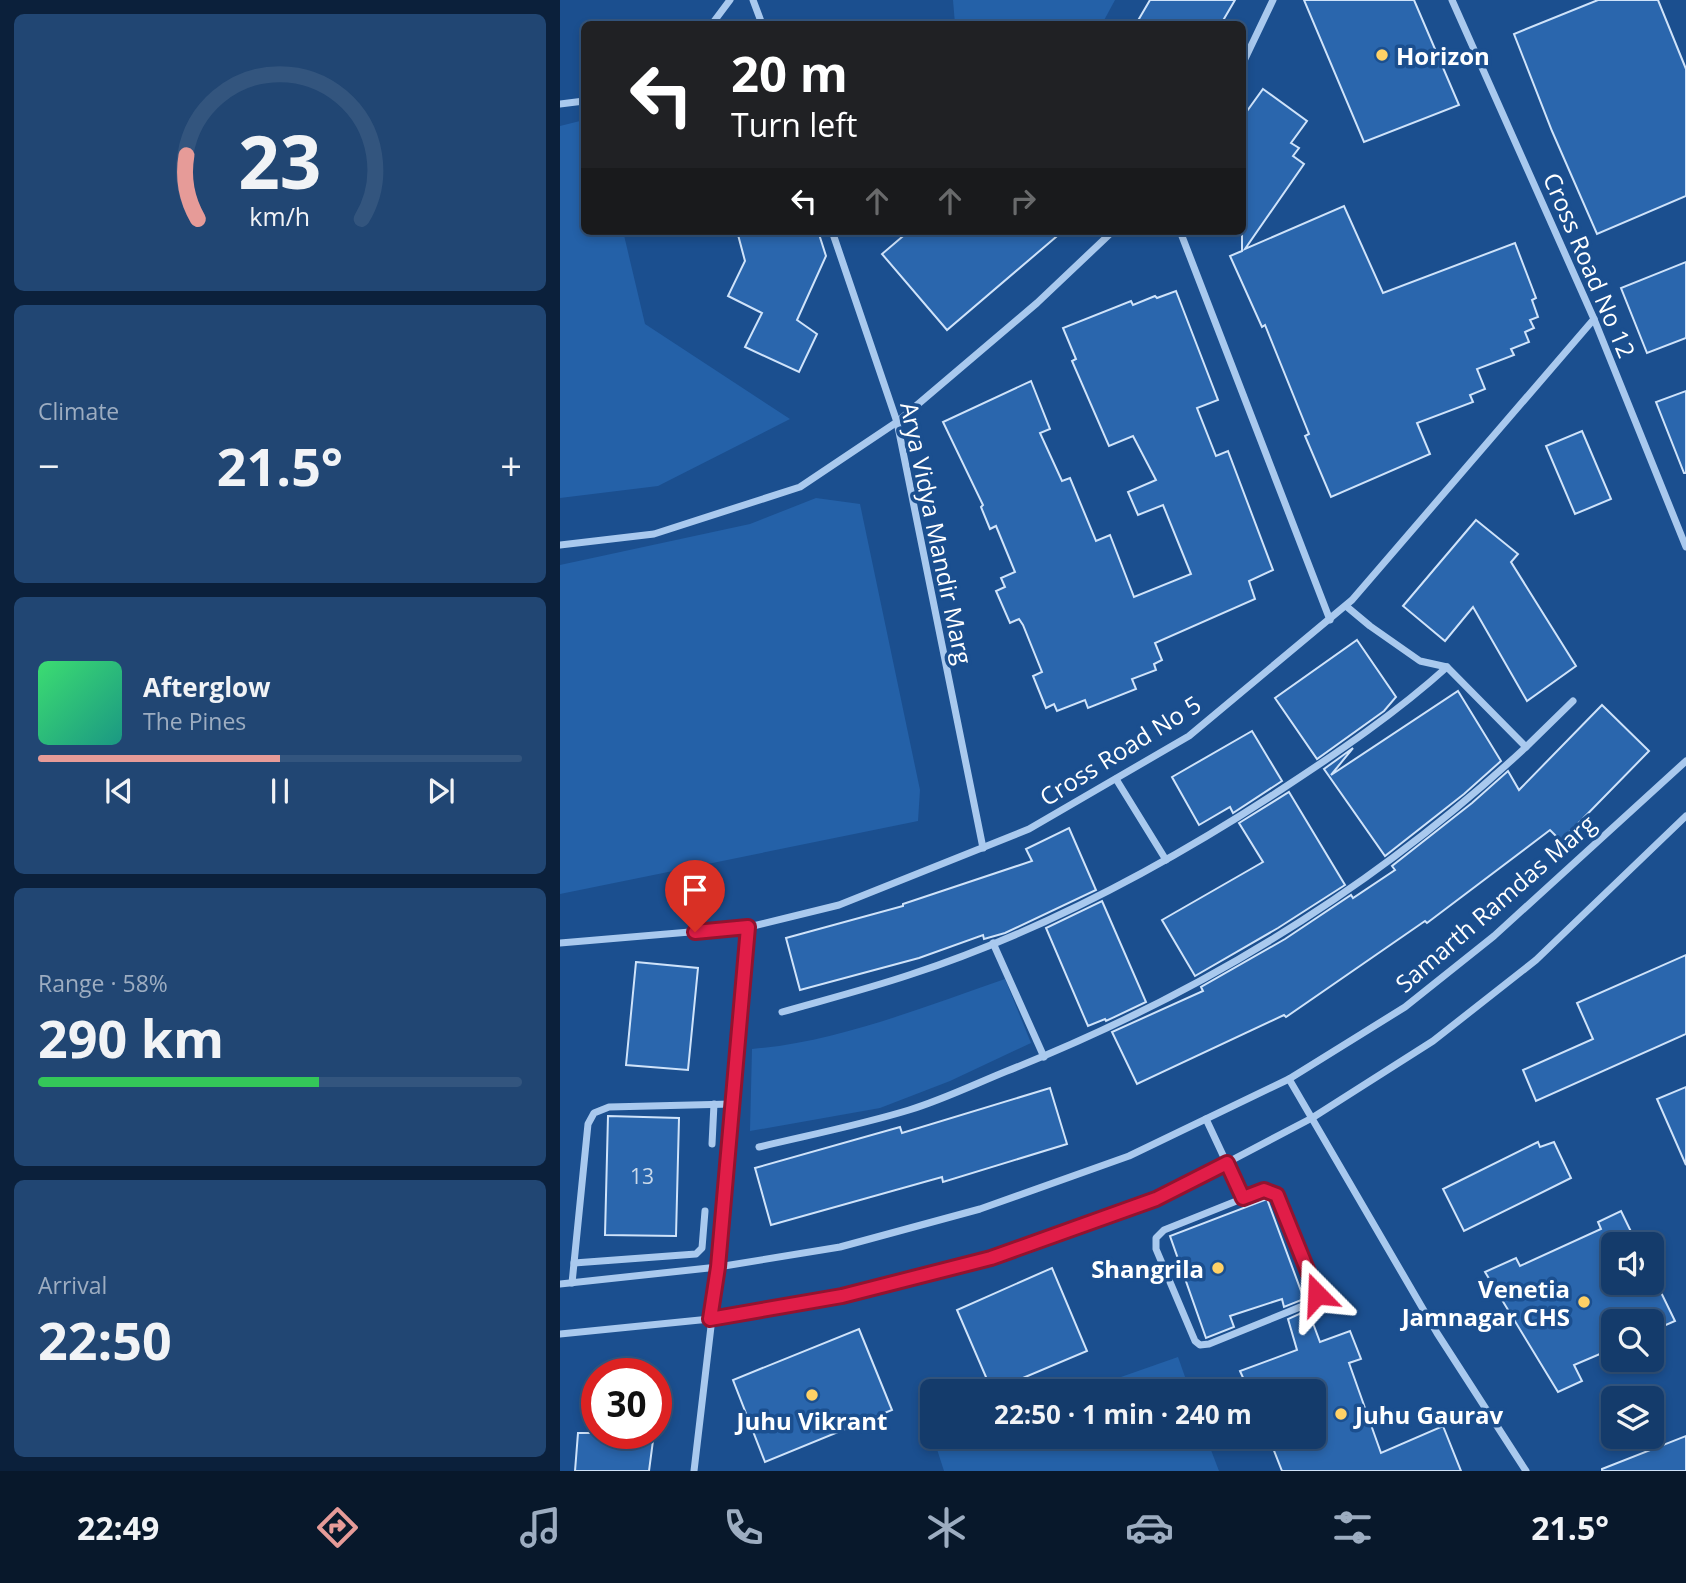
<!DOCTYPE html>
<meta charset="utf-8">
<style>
:root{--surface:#143b6b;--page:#214673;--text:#f1f3f6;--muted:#9dadc1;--line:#33557e;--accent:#e69b98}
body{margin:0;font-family:"Open Sans",sans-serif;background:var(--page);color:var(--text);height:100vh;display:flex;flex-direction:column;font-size:26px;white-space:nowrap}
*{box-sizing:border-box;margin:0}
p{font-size:23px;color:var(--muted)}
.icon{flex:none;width:38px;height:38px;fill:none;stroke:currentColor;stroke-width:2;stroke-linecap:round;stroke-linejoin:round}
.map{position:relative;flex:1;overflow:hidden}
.side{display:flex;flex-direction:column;gap:14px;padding:14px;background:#0b203b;width:560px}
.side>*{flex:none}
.top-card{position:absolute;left:21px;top:21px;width:665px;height:214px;border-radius:10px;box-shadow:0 4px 10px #0003,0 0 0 2px var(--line);background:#202124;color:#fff;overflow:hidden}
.fabs{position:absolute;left:1041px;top:1232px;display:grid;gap:14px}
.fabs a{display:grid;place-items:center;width:63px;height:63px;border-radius:10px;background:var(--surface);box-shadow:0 4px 10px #0003,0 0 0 2px var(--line);font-size:35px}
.speed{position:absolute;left:21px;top:1358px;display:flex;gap:14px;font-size:35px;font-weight:700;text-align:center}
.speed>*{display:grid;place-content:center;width:91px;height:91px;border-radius:50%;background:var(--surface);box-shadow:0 4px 10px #0003,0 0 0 2px var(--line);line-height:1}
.speed .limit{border:10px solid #d22;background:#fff;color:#111}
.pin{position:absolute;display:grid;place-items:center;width:60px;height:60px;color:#fff;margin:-72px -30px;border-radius:50% 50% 50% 0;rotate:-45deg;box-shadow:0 0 7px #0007}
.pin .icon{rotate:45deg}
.me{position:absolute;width:77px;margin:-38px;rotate:339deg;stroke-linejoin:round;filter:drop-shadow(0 0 5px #0008)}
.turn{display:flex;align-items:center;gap:24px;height:147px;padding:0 35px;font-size:32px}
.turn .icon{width:91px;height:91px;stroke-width:2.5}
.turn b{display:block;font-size:49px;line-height:60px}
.lanes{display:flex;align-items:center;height:66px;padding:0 35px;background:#0003;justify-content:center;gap:35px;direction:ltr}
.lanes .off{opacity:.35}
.big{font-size:52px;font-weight:700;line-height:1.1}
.side .widget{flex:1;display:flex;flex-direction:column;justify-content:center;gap:10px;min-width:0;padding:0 24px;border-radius:10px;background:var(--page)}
.side .dial{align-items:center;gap:0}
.dial svg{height:182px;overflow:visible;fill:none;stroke:var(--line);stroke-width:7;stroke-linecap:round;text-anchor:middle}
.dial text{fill:var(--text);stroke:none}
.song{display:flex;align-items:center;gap:21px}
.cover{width:84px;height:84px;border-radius:10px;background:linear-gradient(135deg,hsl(140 70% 55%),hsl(170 70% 35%))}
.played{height:7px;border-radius:4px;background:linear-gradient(90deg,var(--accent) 50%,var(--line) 50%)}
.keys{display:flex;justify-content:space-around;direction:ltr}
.heat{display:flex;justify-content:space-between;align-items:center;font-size:38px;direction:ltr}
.charge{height:10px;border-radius:5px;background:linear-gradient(90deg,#34c759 58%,var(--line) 0)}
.trip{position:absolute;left:360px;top:1379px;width:406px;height:70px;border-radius:10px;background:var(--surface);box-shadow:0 4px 10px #0003,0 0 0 2px var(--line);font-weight:700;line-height:70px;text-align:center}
.tabs{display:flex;height:112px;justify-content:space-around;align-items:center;background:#08182b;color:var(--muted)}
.tabs .icon{width:49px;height:49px}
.tabs .selected{color:var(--accent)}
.tabs b{font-size:32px;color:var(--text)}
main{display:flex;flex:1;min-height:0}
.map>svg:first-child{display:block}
</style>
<main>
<section class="side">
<div class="widget dial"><svg viewBox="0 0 100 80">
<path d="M14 69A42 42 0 1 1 86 69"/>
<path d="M14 69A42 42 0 0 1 9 41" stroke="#e69b98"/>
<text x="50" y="56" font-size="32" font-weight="700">23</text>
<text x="50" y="72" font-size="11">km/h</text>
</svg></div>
<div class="widget"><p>Climate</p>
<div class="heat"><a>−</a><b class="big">21.5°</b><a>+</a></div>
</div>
<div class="widget">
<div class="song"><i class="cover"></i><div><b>Afterglow</b><p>The Pines</p></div></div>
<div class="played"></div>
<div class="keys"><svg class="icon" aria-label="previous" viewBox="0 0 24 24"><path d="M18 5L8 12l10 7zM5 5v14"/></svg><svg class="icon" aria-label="pause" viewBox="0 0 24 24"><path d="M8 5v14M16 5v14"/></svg><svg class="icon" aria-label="next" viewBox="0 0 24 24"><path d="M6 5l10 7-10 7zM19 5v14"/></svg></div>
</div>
<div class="widget"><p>Range · 58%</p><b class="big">290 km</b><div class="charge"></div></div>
<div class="widget"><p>Arrival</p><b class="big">22:50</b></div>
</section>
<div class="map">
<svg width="1126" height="1471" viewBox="0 0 1126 1471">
<rect width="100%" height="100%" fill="#1b4f8f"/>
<!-- green -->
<g fill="#2461a8">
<polygon points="393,0 555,0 542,24 395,24"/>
<polygon points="24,120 24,231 63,231 85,324 230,419 98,486 0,498 0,126"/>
<polygon points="256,498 300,504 360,790 358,821 0,894 0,565 190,524"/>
<path d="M445 979 471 1043 390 1081 320 1108 190 1131 192 1049C278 1042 363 1007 445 979Z"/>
<polygon points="618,1357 630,1391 521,1391"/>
<polygon points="385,1437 646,1437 659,1471 384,1471 374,1440"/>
</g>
<!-- building -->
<g fill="#2a66ad" stroke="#cfe3fa" stroke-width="2">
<polygon points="590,0 675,0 661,24 576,24"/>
<polygon points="744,0 854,0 899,105 804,142"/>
<polygon points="1038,0 1098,0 1126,69 1126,196 1037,234 992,131 954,34"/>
<polygon points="703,89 747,121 731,143 739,148 733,156 744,164 685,249 784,206 823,293 955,243 976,298 972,300 978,317 970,320 974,328 965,332 969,342 951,349 954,355 917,369 925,389 910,395 913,402 857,423 870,454 771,497 745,436 749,434 705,325 702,327 670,256 682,251 682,118"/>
<polygon points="177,231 258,231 266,256 237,320 257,334 239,372 185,347 202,313 168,296 185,261"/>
<polygon points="349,231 503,231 387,330 322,254"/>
<polygon points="1126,262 1126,338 1087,353 1061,288"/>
<polygon points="616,291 658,400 637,408 656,456 668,451 713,570 689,581 695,599 595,643 602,660 594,664 596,670 572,679 576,689 528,708 525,700 497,711 494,704 486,708 473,676 482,672 463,625 459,619 450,623 436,591 445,587 441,578 455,572 436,526 430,529 421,507 423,505 383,422 471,381 490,429 480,433 502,481 510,478 536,541 550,535 574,597 631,574 603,505 578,515 568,492 596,480 573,436 549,446 512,361 516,359 503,328 571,301 573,305 595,296 597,298"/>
<polygon points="1126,391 1126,473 1124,473 1096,402"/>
<polygon points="1022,431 1051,499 1015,514 986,446"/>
<polygon points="916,520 958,554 951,562 1016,666 967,701 913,607 885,641 843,606"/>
<polygon points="797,640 836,697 824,711 757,759 715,698"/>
<polygon points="898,691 941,761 904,794 825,856 764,769 793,748 771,775"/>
<polygon points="1042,705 1089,751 1001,841 990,830 867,923 865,921 726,1017 724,1015 577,1084 552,1032 643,991 641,987 725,939 791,895 793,898 835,870 832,866 912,803 948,771 959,790"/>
<polygon points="692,731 722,781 673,813 670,807 639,825 612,777"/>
<polygon points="729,792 785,885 718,928 635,976 602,920 703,862 679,823"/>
<polygon points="509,828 536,890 445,933 424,939 423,935 359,958 240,990 226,938 343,906 343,904 472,861 466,849"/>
<polygon points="542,901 586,1002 546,1021 545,1019 528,1026 486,928"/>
<polygon points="1126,955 1126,1034 976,1101 963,1070 1033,1039 1017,1003"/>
<polygon points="76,962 138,968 128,1070 66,1065"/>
<polygon points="1126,1087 1126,1165 1097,1099"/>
<polygon points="490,1088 507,1144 383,1182 382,1177 211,1225 195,1168 340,1127 342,1133"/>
<polygon points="48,1116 119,1118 116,1236 45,1235"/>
<polygon points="978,1142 980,1147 994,1142 1011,1178 904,1231 883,1189"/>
<polygon points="707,1199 744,1299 724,1307 722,1299 670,1316 674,1327 646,1338 610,1236"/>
<polygon points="1061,1211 1077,1244 1054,1244 1054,1283 1092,1283 1092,1274 1115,1321 1092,1331 1092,1321 1054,1321 1054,1348 1014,1365 1022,1381 998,1392 925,1272 956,1258 960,1266 1041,1229 1038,1222"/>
<polygon points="492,1268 527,1351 432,1391 397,1310"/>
<polygon points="748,1310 760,1342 790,1331 801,1359 789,1363 821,1453 883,1426 901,1471 722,1471 713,1448 726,1443 724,1437 754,1437 754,1391 689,1391 680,1371 737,1350 728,1319"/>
<polygon points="299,1329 332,1410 205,1462 173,1380"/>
<polygon points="18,1433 94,1433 89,1471 15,1471"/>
<polygon points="1126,1436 1126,1471 1042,1471 1042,1469"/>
</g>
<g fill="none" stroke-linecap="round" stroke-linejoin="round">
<!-- street -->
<g stroke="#a9c9ee" stroke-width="7">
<polyline points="193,0 202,24"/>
<polyline points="892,0 1034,319 1126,547"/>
<polyline points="152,24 170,0"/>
<polyline points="682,65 713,0"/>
<polyline points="0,104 24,101"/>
<polyline points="272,231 337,422 423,848"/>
<polyline points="620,231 770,620"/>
<polyline points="0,545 94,534 240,487 337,422 477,303 553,231"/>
<polyline points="966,747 1013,701"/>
<polyline points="556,779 606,860"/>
<polyline points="0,943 189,927 279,905 469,829 629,736 792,600 1034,319"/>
<polyline points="433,943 484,1057"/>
<path d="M222 1012C264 1000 307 989 349 975 481 932 606 865 722 789 780 751 836 713 887 667"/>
<polyline points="729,1079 877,1333 966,1471"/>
<polyline points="646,1119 683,1198"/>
<polyline points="152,1144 154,1104"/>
<path d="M199 1147C249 1135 300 1125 349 1110 382 1100 415 1084 447 1071 639 995 814 888 966 747L887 667 860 661 810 626 786 606"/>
<polygon points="704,1190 717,1195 756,1289 756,1298 750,1303 649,1344 640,1345 635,1341 596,1249 596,1238 604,1230"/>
<polyline points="14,1263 136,1254 142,1248 145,1211"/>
<polyline points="12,1283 28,1124 34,1113 49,1107 172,1104"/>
<polyline points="0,1284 158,1267 280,1247 420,1209 569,1156 729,1079 845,1007 934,936 1126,761"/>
<polyline points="0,1334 150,1319 282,1295 431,1258 596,1200 752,1118 873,1041 976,960 1126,816"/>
<polyline points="134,1471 158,1267 189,927"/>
</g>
</g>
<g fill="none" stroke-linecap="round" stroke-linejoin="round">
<!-- route casing -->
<g stroke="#92132f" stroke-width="18">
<polyline id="route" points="135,932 188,927 158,1267 150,1319 282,1296 431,1258 596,1199 667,1163 683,1198 704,1190 717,1195 757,1294"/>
</g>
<!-- route -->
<use href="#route" stroke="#e11d48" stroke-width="12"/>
</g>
<!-- markers -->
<g fill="#ffd166" stroke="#1b4f8f" stroke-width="2.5">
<circle cx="822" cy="55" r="7"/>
<circle cx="658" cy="1268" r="7"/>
<circle cx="1024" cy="1302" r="7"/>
<circle cx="252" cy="1395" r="7"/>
<circle cx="781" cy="1414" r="7"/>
</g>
<g text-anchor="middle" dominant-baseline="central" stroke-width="7" stroke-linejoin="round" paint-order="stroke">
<!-- number labels -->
<g font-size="21" fill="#cad9ea">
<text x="82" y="1176">13</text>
</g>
<!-- poi labels -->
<g font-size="24" font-weight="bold" fill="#fff" stroke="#1b4f8f" text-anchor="start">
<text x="836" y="55">Horizon</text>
<text x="644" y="1268" text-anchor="end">Shangrila</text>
<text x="1010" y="1288" text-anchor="end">Venetia<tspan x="1010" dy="28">Jamnagar CHS</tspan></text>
<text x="795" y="1414">Juhu Gaurav</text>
<text x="252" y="1420" text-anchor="middle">Juhu Vikrant</text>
</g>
<!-- street labels -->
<g font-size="24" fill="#fff" stroke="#1b4f8f">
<text transform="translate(1030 265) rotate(67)">Cross Road No 12</text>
<text transform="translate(377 533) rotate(78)">Arya Vidya Mandir Marg</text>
<text transform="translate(560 750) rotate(-32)">Cross Road No 5</text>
<text transform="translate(935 903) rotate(-41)">Samarth Ramdas Marg</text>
</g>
</g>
</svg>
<div class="fabs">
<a><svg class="icon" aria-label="sound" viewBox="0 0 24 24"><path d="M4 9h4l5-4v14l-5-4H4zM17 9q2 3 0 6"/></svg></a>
<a><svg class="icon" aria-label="search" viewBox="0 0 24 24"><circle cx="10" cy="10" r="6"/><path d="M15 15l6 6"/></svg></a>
<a><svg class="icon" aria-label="layers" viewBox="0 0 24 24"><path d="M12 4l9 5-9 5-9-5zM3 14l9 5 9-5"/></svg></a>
</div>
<div class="speed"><div class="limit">30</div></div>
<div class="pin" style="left:135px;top:932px;background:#d93025"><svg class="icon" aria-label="arrive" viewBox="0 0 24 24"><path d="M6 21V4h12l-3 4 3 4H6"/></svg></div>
<svg class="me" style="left:757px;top:1294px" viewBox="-20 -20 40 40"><path d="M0-17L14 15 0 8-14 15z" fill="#e11d48" stroke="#fff" stroke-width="4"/></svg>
<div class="trip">22:50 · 1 min · 240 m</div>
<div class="top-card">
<div class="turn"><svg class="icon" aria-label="left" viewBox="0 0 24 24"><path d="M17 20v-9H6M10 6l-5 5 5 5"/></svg><div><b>20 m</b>Turn left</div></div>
<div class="lanes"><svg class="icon" aria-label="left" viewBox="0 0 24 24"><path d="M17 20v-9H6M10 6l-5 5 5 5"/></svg><svg class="icon off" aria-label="ahead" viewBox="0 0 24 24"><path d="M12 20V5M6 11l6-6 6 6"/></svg><svg class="icon off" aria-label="ahead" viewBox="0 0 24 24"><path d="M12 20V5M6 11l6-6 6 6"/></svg><svg class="icon off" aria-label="right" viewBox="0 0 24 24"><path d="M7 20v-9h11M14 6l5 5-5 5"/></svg></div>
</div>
</div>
</main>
<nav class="tabs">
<b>22:49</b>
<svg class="icon selected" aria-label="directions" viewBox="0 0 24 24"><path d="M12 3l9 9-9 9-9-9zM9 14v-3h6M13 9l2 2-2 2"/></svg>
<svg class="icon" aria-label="music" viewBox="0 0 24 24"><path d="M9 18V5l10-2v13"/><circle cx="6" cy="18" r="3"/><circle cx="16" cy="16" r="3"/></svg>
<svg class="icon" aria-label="phone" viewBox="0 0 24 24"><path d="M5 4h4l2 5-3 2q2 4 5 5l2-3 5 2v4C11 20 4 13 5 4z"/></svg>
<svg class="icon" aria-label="climate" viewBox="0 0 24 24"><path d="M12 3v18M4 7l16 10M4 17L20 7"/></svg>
<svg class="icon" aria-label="car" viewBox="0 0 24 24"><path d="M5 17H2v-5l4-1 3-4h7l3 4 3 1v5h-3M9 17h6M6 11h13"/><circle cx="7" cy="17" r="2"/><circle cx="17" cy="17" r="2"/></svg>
<svg class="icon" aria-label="filters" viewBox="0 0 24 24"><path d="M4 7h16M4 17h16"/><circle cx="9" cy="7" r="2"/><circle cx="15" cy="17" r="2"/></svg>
<b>21.5°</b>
</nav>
